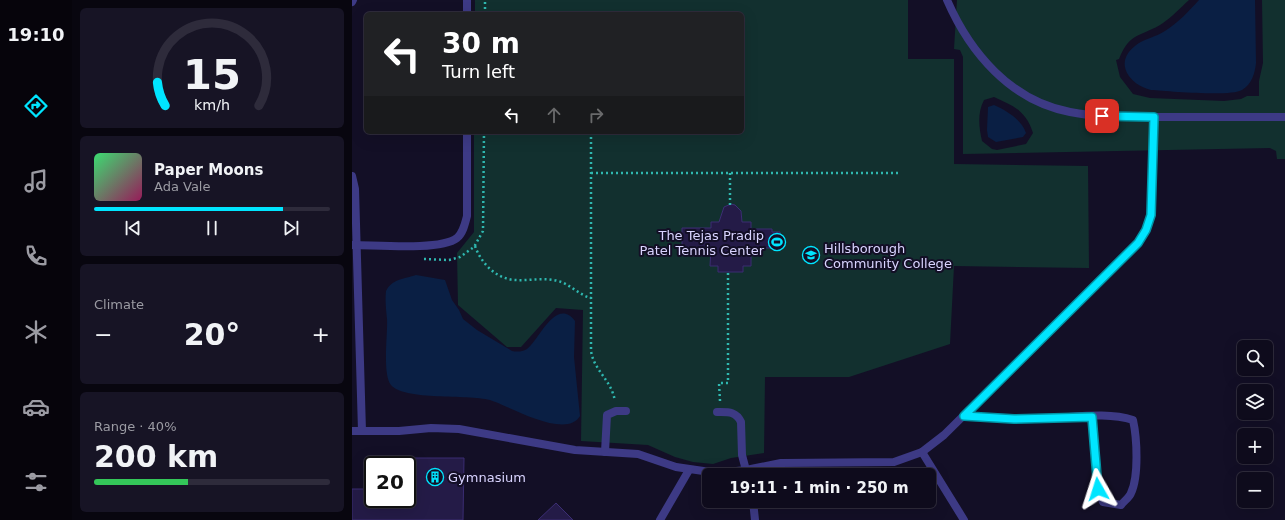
<!DOCTYPE html>
<meta charset="utf-8">
<style>
:root{--surface:#0e0b1c;--page:#171425;--text:#f1f3f6;--muted:#9b9ba3;--line:#2e2b3b;--accent:#00e5ff}
body{margin:0;font-family:"DejaVu Sans",sans-serif;background:var(--page);color:var(--text);height:100vh;display:flex;flex-direction:column;font-size:15px;white-space:nowrap}
*{box-sizing:border-box;margin:0}
p{font-size:13px;color:var(--muted)}
.icon{flex:none;width:22px;height:22px;fill:none;stroke:currentColor;stroke-width:2;stroke-linecap:round;stroke-linejoin:round}
.map{position:relative;flex:1;overflow:hidden}
.details{display:flex;flex-direction:column;gap:8px;padding:8px;background:#08060f;width:280px}
.details>*{flex:none}
.banner{position:absolute;left:12px;top:12px;width:380px;height:122px;border-radius:6px;box-shadow:0 4px 16px #0002,0 0 0 1px var(--line);background:#202124;color:#fff;overflow:hidden}
.controls{position:absolute;left:885px;top:340px;display:grid;gap:8px}
.controls a{display:grid;place-items:center;width:36px;height:36px;border-radius:6px;background:var(--surface);box-shadow:0 4px 16px #0002,0 0 0 1px var(--line);font-size:20px}
.speed{position:absolute;left:12px;top:456px;display:flex;gap:8px;font-size:20px;font-weight:700;text-align:center}
.speed>*{display:grid;place-content:center;width:52px;height:52px;border-radius:50%;background:var(--surface);box-shadow:0 4px 16px #0002,0 0 0 1px var(--line);line-height:1}
.speed .limit{border:2px solid #111;border-radius:6px;background:#fff;color:#111}
.pin{position:absolute;display:grid;place-items:center;width:34px;height:34px;color:#fff;margin:-17px;border-radius:8px;box-shadow:0 2px 6px #0006}
.me{position:absolute;width:44px;margin:-22px;rotate:354deg;stroke-linejoin:round;filter:drop-shadow(0 0 3px #0008)}
.turn{display:flex;align-items:center;gap:14px;height:84px;padding:0 12px;font-size:18px}
.turn .icon{width:52px;height:52px;stroke-width:2.5}
.turn b{display:block;font-size:28px;line-height:34px}
.lanes{display:flex;align-items:center;height:38px;padding:0 12px;background:#0003;justify-content:center;gap:20px;direction:ltr}
.lanes .off{opacity:.35}
.big{font-size:30px;font-weight:600;line-height:1.1}
.details .tile{flex:1;display:flex;flex-direction:column;justify-content:center;gap:6px;min-width:0;padding:0 14px;border-radius:6px;background:var(--page)}
.details .dial{align-items:center;gap:0}
.dial svg{height:104px;overflow:visible;fill:none;stroke:var(--line);stroke-width:7;stroke-linecap:round;text-anchor:middle}
.dial text{fill:var(--text);stroke:none}
.song{display:flex;align-items:center;gap:12px}
.cover{width:48px;height:48px;border-radius:6px;background:linear-gradient(135deg,hsl(140 70% 55%),hsl(330 70% 35%))}
.played{height:4px;border-radius:2px;background:linear-gradient(90deg,var(--accent) 80%,var(--line) 80%)}
.keys{display:flex;justify-content:space-around;direction:ltr}
.heat{display:flex;justify-content:space-between;align-items:center;font-size:22px;direction:ltr}
.charge{height:6px;border-radius:3px;background:linear-gradient(90deg,#34c759 40%,var(--line) 0)}
.trip{position:absolute;left:350px;top:468px;width:234px;height:40px;border-radius:6px;background:var(--surface);box-shadow:0 4px 16px #0002,0 0 0 1px var(--line);font-weight:600;line-height:40px;text-align:center}
main{display:flex;flex:1;min-height:0}
.menu{display:flex;flex-direction:column;width:72px;justify-content:space-around;align-items:center;background:#06040b;color:var(--muted)}
.menu .icon{width:28px;height:28px}
.menu .active{color:var(--accent)}
.menu b{font-size:18px;color:var(--text)}
.map>svg:first-child{display:block}
</style>
<main>
<nav class="menu">
<b>19:10</b>
<svg class="icon active" aria-label="directions" viewBox="0 0 24 24"><path d="M12 3l9 9-9 9-9-9zM9 14v-3h6M13 9l2 2-2 2"/></svg>
<svg class="icon" aria-label="music" viewBox="0 0 24 24"><path d="M9 18V5l10-2v13"/><circle cx="6" cy="18" r="3"/><circle cx="16" cy="16" r="3"/></svg>
<svg class="icon" aria-label="phone" viewBox="0 0 24 24"><path d="M5 4h4l2 5-3 2q2 4 5 5l2-3 5 2v4C11 20 4 13 5 4z"/></svg>
<svg class="icon" aria-label="climate" viewBox="0 0 24 24"><path d="M12 3v18M4 7l16 10M4 17L20 7"/></svg>
<svg class="icon" aria-label="car" viewBox="0 0 24 24"><path d="M5 17H2v-5l4-1 3-4h7l3 4 3 1v5h-3M9 17h6M6 11h13"/><circle cx="7" cy="17" r="2"/><circle cx="17" cy="17" r="2"/></svg>
<svg class="icon" aria-label="filters" viewBox="0 0 24 24"><path d="M4 7h16M4 17h16"/><circle cx="9" cy="7" r="2"/><circle cx="15" cy="17" r="2"/></svg>
</nav>
<section class="details">
<div class="tile dial"><svg viewBox="0 0 100 80">
<path d="M14 69A42 42 0 1 1 86 69"/>
<path d="M14 69A42 42 0 0 1 8 51" stroke="#00e5ff"/>
<text x="50" y="56" font-size="32" font-weight="700">15</text>
<text x="50" y="72" font-size="11">km/h</text>
</svg></div>
<div class="tile">
<div class="song"><i class="cover"></i><div><b>Paper Moons</b><p>Ada Vale</p></div></div>
<div class="played"></div>
<div class="keys"><svg class="icon" aria-label="previous" viewBox="0 0 24 24"><path d="M18 5L8 12l10 7zM5 5v14"/></svg><svg class="icon" aria-label="pause" viewBox="0 0 24 24"><path d="M8 5v14M16 5v14"/></svg><svg class="icon" aria-label="next" viewBox="0 0 24 24"><path d="M6 5l10 7-10 7zM19 5v14"/></svg></div>
</div>
<div class="tile"><p>Climate</p>
<div class="heat"><a>−</a><b class="big">20°</b><a>+</a></div>
</div>
<div class="tile"><p>Range · 40%</p><b class="big">200 km</b><div class="charge"></div></div>
</section>
<div class="map">
<svg width="933" height="520" viewBox="0 0 933 520">
<rect width="100%" height="100%" fill="#130f26"/>
<!-- green -->
<g fill="#12302f" fill-rule="evenodd">
<polygon points="123,0 556,0 556,59 602,59 602,164 736,166 737,268 602,266 598,344 497,377 413,377 412,453 379,458 361,464 341,462 323,457 296,445 229,441 231,310 204,308 169,347 155,347 106,305 105,253 122,232 122,132 390,132 390,14 123,14"/>
<path d="M605 0H837C828 8 820 17 811 23 790 37 778 31 767 59L764 60 768 77 781 94 798 98 872 101 889 99 895 96H907V81L911 63 910 0H933V159H925L924 151 918 148 611 154V57L608 50 602 49ZM642 97C662 106 674 111 681 133L674 144 645 150 640 149 630 141C627 128 625 113 632 100Z"/>
</g>
<!-- water -->
<g fill="#0a1f44">
<path d="M847 0H903L904 63C903 73 900 84 890 90 878 97 816 91 799 90 778 85 761 63 783 46 791 39 804 37 813 31 826 23 837 11 847 0Z"/>
<path d="M642 105C655 111 669 119 674 133L671 137 644 142 636 137 635 130 636 107Z"/>
<path d="M64 275 93 280 100 300 107 310 111 319 125 330 160 351C165 352 170 352 175 349 186 342 204 296 223 321L222 357 228 416C214 440 157 406 138 400 115 394 53 401 39 385 30 374 36 333 35 319 34 309 33 301 34 291 40 279 52 279 64 275Z"/>
</g>
<!-- building -->
<g fill="#241b47" stroke="#3b2d73">
<polygon points="379,204 383,205 389,211 390,222 399,222 399,229 420,229 420,232 428,232 428,248 399,248 399,266 391,266 391,272 366,272 366,266 358,266 359,248 330,248 330,228 359,228 359,222 367,222 372,207"/>
<polygon points="55,458 112,458 111,520 0,520 0,489 21,489 21,499 55,499"/>
<polygon points="204,503 221,520 186,520"/>
</g>
<g fill="none" stroke-linecap="round" stroke-linejoin="round">
<!-- path -->
<g stroke="#2fb8b0" stroke-width="2.5" stroke-dasharray="2 3" stroke-linecap="butt">
<polyline points="133,14 133,0"/>
<path d="M239 132V351C242 371 259 379 263 401"/>
<polyline points="239,173 548,173"/>
<polyline points="378,173 378,205"/>
<path d="M123 246C129 263 144 279 163 280 177 281 192 277 206 281 218 284 227 295 239 298"/>
<polyline points="72,259 97,260 108,257 122,247 131,231 132,132"/>
<polyline points="368,401 367,383 376,383 376,272"/>
</g>
<!-- service -->
<g stroke="#3d3a85" stroke-width="8">
<path d="M595 0C618 53 659 101 718 112 747 118 779 117 809 117 850 117 892 117 933 117"/>
<polyline points="0,2 1,0"/>
<polyline points="115,14 115,0"/>
<polyline points="0,176 3,189 10,431"/>
<path d="M1 245C24 245 88 251 105 238 111 233 113 224 115 216V132"/>
<path d="M365 412C376 412 384 411 389 422L390 455 395 474"/>
<path d="M612 416C641 418 669 419 698 418 725 417 756 412 781 420 785 438 787 476 779 493 778 497 772 501 769 505L751 502 746 489 740 417"/>
<polyline points="0,431 47,431 79,428 107,429 223,450 286,454 324,467 365,473 394,470 429,463 542,462 570,452 592,435 786,243 794,230 799,215 802,117"/>
<polyline points="253,452 255,415 264,411 274,411"/>
<polyline points="570,452 612,520"/>
<polyline points="401,501 403,520"/>
<polyline points="308,520 337,470"/>
</g>
</g>
<g fill="none" stroke-linecap="round" stroke-linejoin="round">
<!-- route casing -->
<g stroke="#0095a6" stroke-width="10">
<polyline id="route" points="746,489 740,417 662,419 612,416 786,243 794,230 799,215 802,117 750,116"/>
</g>
<!-- route -->
<use href="#route" stroke="#00e5ff" stroke-width="7"/>
</g>
<!-- icons -->
<defs>
<g id="stadium-ring" transform="scale(0.9)"><circle r="9.5" fill="#130f26" stroke="#00e5ff" stroke-width="1.5"/><path d="M0-5a6.5 5 0 1 0 0 10a6.5 5 0 1 0 0-10ZM-3.5-1.8h7v3.6h-7Z" fill="#00e5ff"/></g>
<g id="university-ring" transform="scale(0.9)"><circle r="9.5" fill="#130f26" stroke="#00e5ff" stroke-width="1.5"/><path d="M0-5L7-2L0 1L-7-2ZM-4 1L0 2.5L4 1V4Q0 6-4 4Z" fill="#00e5ff"/></g>
<g id="building-ring" transform="scale(0.9)"><circle r="9.5" fill="#130f26" stroke="#00e5ff" stroke-width="1.5"/><path d="M-4-6H4V6H1V3H-1V6H-4ZM-2.5-4.3h1.7v1.8h-1.7ZM.8-4.3h1.7v1.8H.8ZM-2.5-1h1.7V.8h-1.7ZM.8-1h1.7V.8H.8Z" fill="#00e5ff"/></g>
</defs>
<g fill-rule="evenodd">
<use href="#stadium-ring" x="425" y="242"/>
<use href="#university-ring" x="459" y="255"/>
<use href="#building-ring" x="83" y="477"/>
</g>
<g text-anchor="middle" dominant-baseline="central" stroke-width="4" stroke-linejoin="round" paint-order="stroke">
<!-- poi labels -->
<g font-size="13" fill="#d9d4ff" stroke="#130f26" text-anchor="start">
<text x="412" y="235" text-anchor="end">The Tejas Pradip<tspan x="412" dy="15">Patel Tennis Center</tspan></text>
<text x="472" y="248">Hillsborough<tspan x="472" dy="15">Community College</tspan></text>
<text x="96" y="477">Gymnasium</text>
</g>
</g>
</svg>
<div class="controls">
<a><svg class="icon" aria-label="search" viewBox="0 0 24 24"><circle cx="10" cy="10" r="6"/><path d="M15 15l6 6"/></svg></a>
<a><svg class="icon" aria-label="layers" viewBox="0 0 24 24"><path d="M12 4l9 5-9 5-9-5zM3 14l9 5 9-5"/></svg></a>
<a>+</a>
<a>−</a>
</div>
<div class="speed"><div class="limit">20</div></div>
<div class="pin" style="left:750px;top:116px;background:#d93025"><svg class="icon" aria-label="arrive" viewBox="0 0 24 24"><path d="M6 21V4h12l-3 4 3 4H6"/></svg></div>
<svg class="me" style="left:746px;top:489px" viewBox="-20 -20 40 40"><path d="M0-17L14 15 0 8-14 15z" fill="#00e5ff" stroke="#fff" stroke-width="4"/></svg>
<div class="trip">19:11 · 1 min · 250 m</div>
<div class="banner">
<div class="turn"><svg class="icon" aria-label="left" viewBox="0 0 24 24"><path d="M17 20v-9H6M10 6l-5 5 5 5"/></svg><div><b>30 m</b>Turn left</div></div>
<div class="lanes"><svg class="icon" aria-label="left" viewBox="0 0 24 24"><path d="M17 20v-9H6M10 6l-5 5 5 5"/></svg><svg class="icon off" aria-label="ahead" viewBox="0 0 24 24"><path d="M12 20V5M6 11l6-6 6 6"/></svg><svg class="icon off" aria-label="right" viewBox="0 0 24 24"><path d="M7 20v-9h11M14 6l5 5-5 5"/></svg></div>
</div>
</div>
</main>
